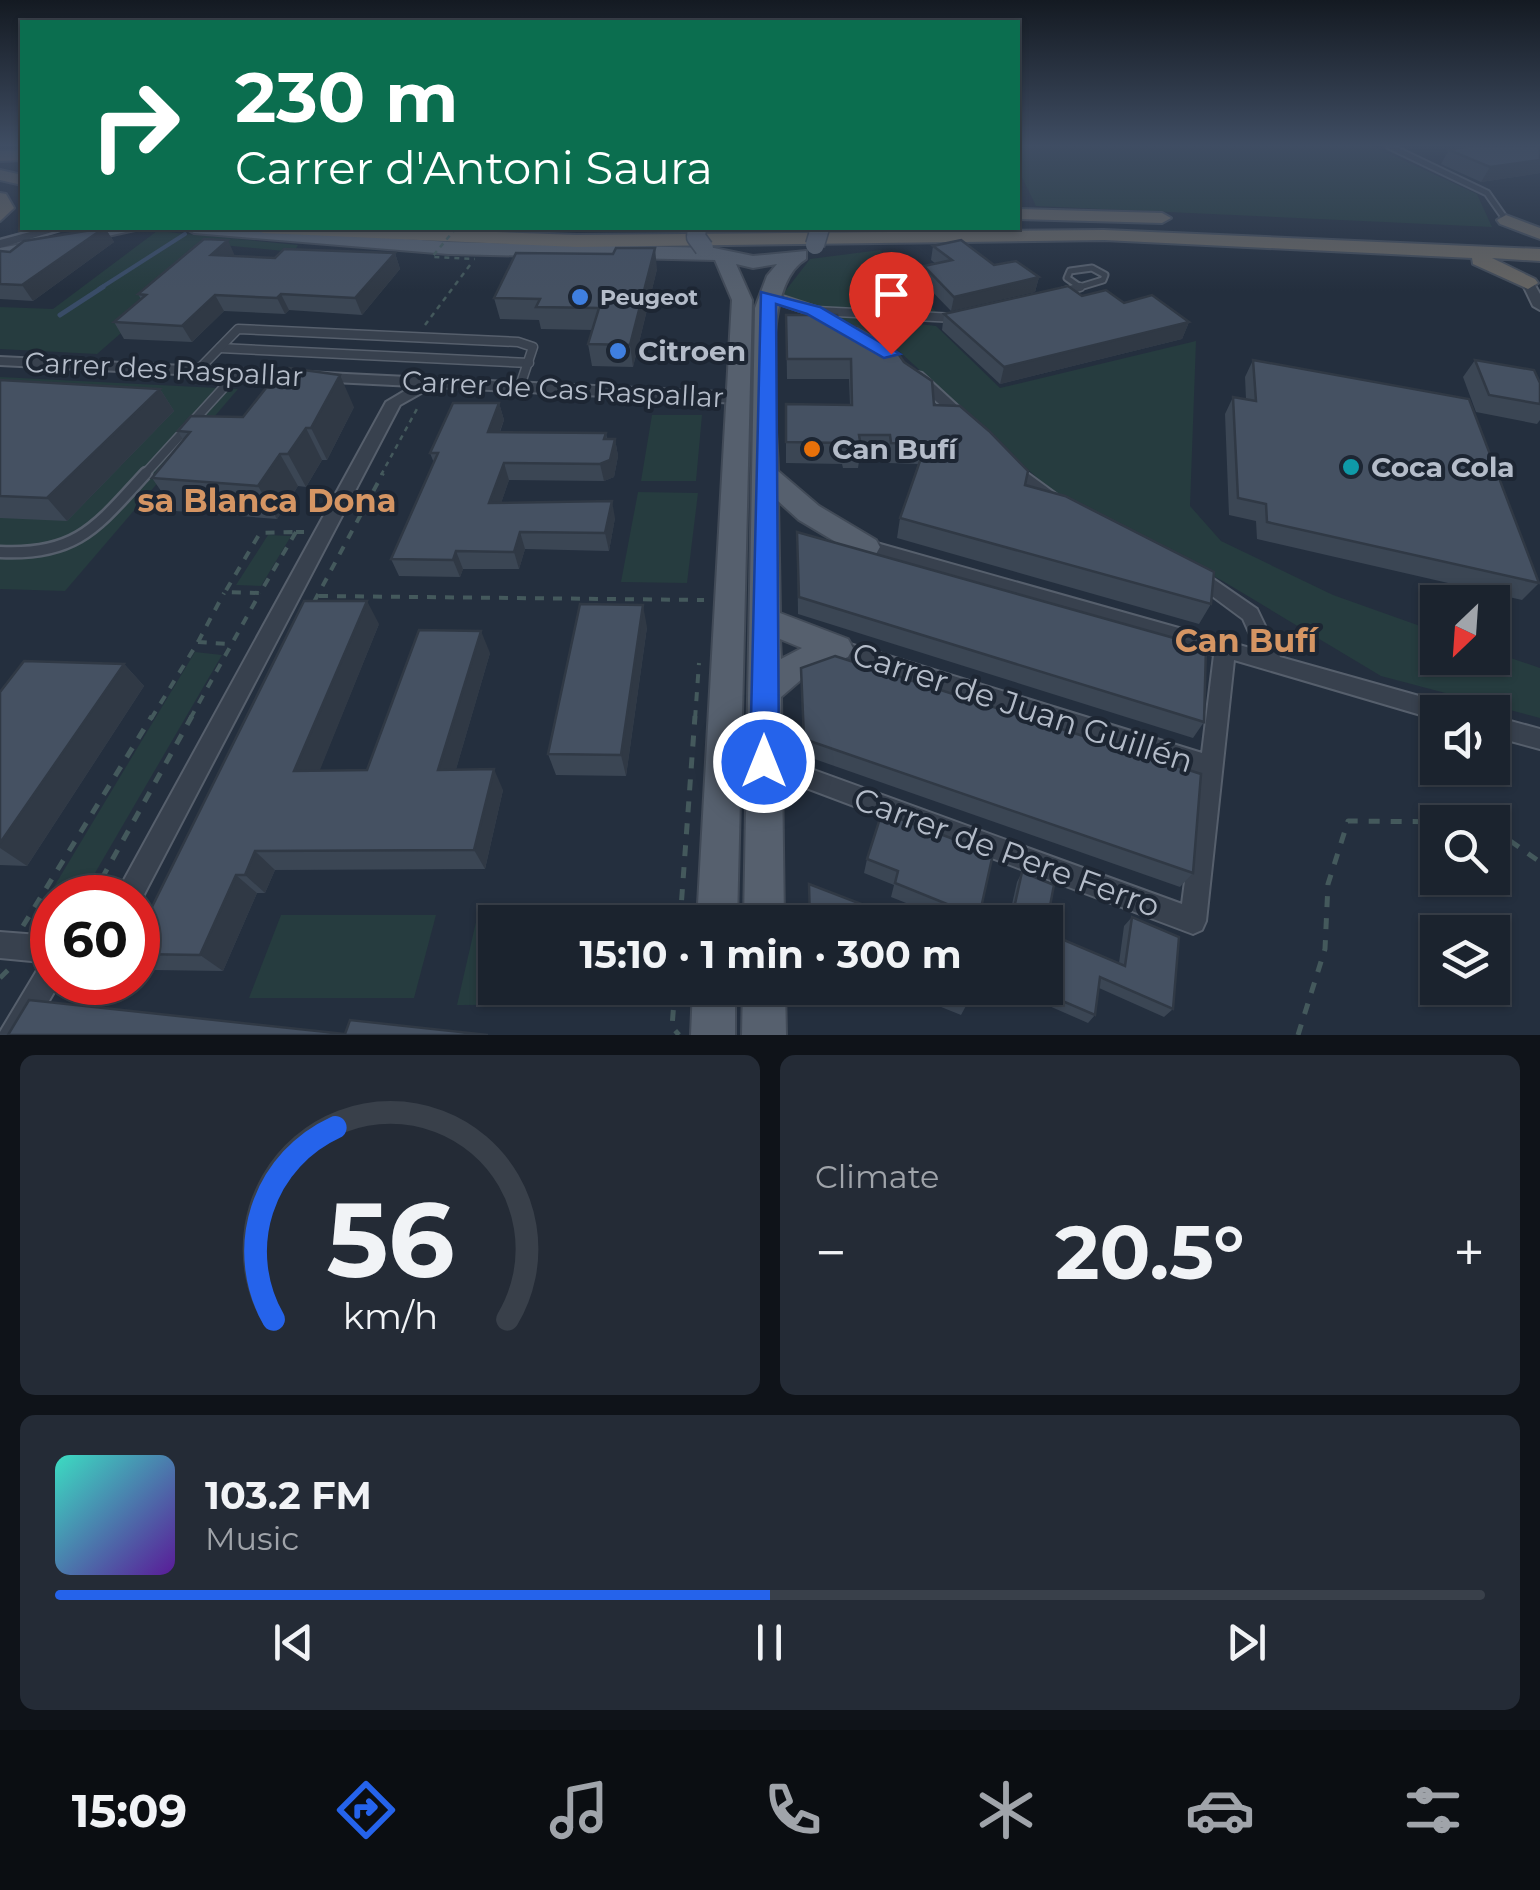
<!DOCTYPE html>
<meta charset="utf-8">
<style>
:root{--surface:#1b232e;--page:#242b36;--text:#f1f3f6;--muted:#a0a4aa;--line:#39404a;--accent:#2563eb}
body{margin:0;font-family:Montserrat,sans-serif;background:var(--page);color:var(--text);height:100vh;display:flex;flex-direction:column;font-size:38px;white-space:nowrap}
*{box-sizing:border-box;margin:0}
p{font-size:32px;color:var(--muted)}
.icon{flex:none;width:55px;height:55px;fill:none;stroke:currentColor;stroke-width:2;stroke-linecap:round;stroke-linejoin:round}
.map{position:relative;height:1035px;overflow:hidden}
.side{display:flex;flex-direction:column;gap:20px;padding:20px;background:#0f1319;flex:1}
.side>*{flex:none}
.guide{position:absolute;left:20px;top:20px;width:1000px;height:210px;border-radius:0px;box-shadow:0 2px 8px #0004,0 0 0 2px var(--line);background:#0b6e4f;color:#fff;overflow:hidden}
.needle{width:65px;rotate:205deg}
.tools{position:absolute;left:1420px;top:585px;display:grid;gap:20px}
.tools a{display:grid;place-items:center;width:90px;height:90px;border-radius:0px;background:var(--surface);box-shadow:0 2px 8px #0004,0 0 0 2px var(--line);font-size:50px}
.speed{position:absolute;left:30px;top:875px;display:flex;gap:20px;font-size:50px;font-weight:700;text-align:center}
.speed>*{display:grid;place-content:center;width:130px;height:130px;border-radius:50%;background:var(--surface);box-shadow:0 2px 8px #0004,0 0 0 2px var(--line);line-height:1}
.speed .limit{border:15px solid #d22;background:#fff;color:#111}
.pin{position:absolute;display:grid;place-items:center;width:85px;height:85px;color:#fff;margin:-102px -42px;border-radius:50% 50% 50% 0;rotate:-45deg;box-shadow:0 0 10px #0007}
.pin .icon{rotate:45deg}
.me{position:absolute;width:110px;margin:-55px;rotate:0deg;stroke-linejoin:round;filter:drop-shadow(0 0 8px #0008)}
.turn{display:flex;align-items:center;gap:35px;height:210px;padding:0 50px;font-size:45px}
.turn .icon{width:130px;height:130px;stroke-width:2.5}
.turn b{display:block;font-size:70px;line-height:85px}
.big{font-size:75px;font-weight:700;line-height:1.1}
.side .tile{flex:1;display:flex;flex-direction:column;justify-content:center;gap:15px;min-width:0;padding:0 35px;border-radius:15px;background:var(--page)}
.side .dial{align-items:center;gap:0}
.dial svg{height:260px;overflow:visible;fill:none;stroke:var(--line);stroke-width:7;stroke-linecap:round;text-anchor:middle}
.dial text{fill:var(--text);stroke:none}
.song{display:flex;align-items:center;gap:30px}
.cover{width:120px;height:120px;border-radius:15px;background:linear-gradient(135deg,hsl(170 70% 55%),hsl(270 70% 35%))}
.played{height:10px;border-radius:5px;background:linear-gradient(90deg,var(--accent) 50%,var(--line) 50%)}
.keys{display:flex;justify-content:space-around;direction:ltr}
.heat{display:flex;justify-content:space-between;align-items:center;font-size:55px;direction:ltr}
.side .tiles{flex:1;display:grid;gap:20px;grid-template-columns:1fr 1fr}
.tile:last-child{grid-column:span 2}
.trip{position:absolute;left:478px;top:905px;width:585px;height:100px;border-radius:0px;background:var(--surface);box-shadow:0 2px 8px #0004,0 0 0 2px var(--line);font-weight:700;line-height:100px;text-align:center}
.tabs{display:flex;height:160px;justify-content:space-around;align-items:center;background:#0b0e12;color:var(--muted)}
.tabs .icon{width:70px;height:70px}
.tabs .on{color:var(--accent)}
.tabs b{font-size:45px;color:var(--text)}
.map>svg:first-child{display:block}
</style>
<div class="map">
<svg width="1540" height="1035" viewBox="0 0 1540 1035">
<rect width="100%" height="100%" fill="#242f3e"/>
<!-- green -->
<g fill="#263c3f">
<polygon points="1018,146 1372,146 1477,194 1492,227 1036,206 1018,169"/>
<polygon points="157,231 298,245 294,252 222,245 97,354 0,349 0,307 53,309"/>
<polygon points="880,250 937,313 818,306 783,294 810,259"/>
<polygon points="843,315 936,326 1000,388 1196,341 1190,506 1221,541 1333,595 1437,632 1438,658 1492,658 1493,652 1540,668 1540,718 1381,676 1221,580 1057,496 900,352 841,319"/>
<polygon points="0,377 238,389 65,591 0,589"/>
<polygon points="652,415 702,415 696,481 641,481"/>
<polygon points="638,492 698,493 687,583 621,582"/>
<polygon points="268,535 291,536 261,586 236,585"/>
<polygon points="195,652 222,655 81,897 52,898 52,920 34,920"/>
<polygon points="479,909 646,909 645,922 495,922 495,988 638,988 637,1004 457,1005"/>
<polygon points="281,915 436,915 414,998 249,998"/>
</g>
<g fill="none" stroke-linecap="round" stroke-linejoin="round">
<!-- stream-far1 -->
<polyline stroke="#394c67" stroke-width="4" points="99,289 185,234"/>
<!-- stream -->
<polyline stroke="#394c67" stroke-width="5" points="60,315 103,287"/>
<!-- service-far2 casing -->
<g stroke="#565f6c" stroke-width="9">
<g id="service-far2">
<polyline points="1389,146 1487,193 1506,220"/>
<polygon points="1092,268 1105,275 1103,280 1080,287 1067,278 1070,271"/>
<polyline points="1071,289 1080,287"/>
</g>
</g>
<!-- service-far1 casing -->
<g stroke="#565f6c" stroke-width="11">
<g id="service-far1">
<polyline points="1063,292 1080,287"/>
<polyline points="816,311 955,318"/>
<polyline points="220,348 529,363"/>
<polyline points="197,371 238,329 518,342 533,347 519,389"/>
<polyline points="144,475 237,373"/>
</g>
</g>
<!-- service casing -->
<g stroke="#565f6c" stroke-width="15">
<path id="service" d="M0 552C78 556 98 525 146 473"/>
</g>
<!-- minor casing -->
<g stroke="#565f6c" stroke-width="4">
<g id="minor">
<polygon points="1528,279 1532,280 1540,294 1540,310 1533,306 1522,283"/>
<polygon points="767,291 819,308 866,336 859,340 854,339 809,314 762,298 761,295"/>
<polygon points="0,357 738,393 745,398 738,403 432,387 400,405 138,906 138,898 115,898 119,889 386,402 413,386 0,365"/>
<polygon points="917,372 922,373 973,420 976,423 973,426 963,426 912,379 912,373"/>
<polygon points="1011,461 1063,499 1066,503 1063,507 1051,507 1005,470 1003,466"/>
<polygon points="866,540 1257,650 1243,619 1189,579 1187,574 1189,569 1196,567 1257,609 1280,657 1444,703 1452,705 1455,712 1438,712 1438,720 1234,660 1206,921 1202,930 1193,934 756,769 753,762 756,755 764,752 1182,904 1199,773 837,656 830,654 827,648 830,642 837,640 1202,753 1214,655 860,552 857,547 860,542"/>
<polygon points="1492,716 1540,729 1540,749 1492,736"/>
<polygon points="0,932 52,936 52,982 60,982 29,1035 0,1035 0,1032 42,962 0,958"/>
</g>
</g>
<!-- tertiary casing -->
<g stroke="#565f6c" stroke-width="5">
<polygon id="tertiary" points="45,228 65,228 0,248 0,240"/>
</g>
<!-- primary casing -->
<g stroke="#414a57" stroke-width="4">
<g id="primary">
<polygon points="109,228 144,228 0,260 0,248"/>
<path d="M185 228H257L448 242 714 248 753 256 806 251V259C758 287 777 420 778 471L819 506 876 540 880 547 876 554H856L799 520 778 501 780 613 848 639 853 648 848 657 810 672 781 697 784 922H744L755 308 767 276 777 264 753 268 736 264 752 300 737 922H697L732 300 715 260 448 254 194 233ZM780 639 802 648 781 659Z"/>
<polygon points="693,988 735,988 735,1035 691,1035"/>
<polygon points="743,988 785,988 786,1035 742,1035"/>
</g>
</g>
<!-- trunk casing -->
<g stroke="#434c59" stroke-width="4">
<g id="trunk">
<polygon points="22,150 22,160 0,161 0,151"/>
<polygon points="0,170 22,175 22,185 0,180"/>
<polygon points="0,193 6,194 14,208 0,221"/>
<polygon points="1018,209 1162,213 1171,218 1162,223 1018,219"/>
<polygon points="1506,215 1540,228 1540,239 1500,224 1497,220"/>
<polygon points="254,228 382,228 577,235 1104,230 1540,249 1540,261 1492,258 1535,279 1538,283 1528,289 1473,264 1472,258 1104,240 577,247 263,233"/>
</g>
</g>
<!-- path-far2 -->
<g stroke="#44595c" stroke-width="2.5" stroke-dasharray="5 5" stroke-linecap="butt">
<polyline points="425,325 470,265"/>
<polyline points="381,475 418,407"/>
</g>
<!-- path-far1 -->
<g stroke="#44595c" stroke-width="4" stroke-dasharray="9 9" stroke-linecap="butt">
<polygon points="296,532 260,593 225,592 260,533"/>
<polyline points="296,532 304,532"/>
<polyline points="319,596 704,600"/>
<polyline points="314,602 383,473"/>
<polyline points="198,642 224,593"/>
<polyline points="151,719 198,642 229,644"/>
<polyline points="190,719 260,593"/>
<polyline points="695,719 699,663"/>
</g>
<!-- path -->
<g stroke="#44595c" stroke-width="5" stroke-dasharray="11 11" stroke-linecap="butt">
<polyline points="1492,828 1540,862"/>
<polyline points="91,898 192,716"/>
<polyline points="680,922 695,716"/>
<polyline points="23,926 152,716"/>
<polyline points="0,978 9,969"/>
<polyline points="675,988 672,1027 679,1035"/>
<polyline points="1298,1035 1325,949 1328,884 1348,821 1453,822"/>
</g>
<!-- service-far2 -->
<use href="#service-far2" stroke="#38414e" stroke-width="5"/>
<!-- service-far1 -->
<use href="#service-far1" stroke="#38414e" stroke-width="8"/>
<!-- service -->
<use href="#service" stroke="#38414e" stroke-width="10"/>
<!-- minor -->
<use href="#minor" fill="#38414e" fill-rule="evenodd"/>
<!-- tertiary -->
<use href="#tertiary" fill="#38414e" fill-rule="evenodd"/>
<!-- primary -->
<use href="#primary" fill="#56606e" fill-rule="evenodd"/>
<!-- trunk -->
<use href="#trunk" fill="#656462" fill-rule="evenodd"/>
<!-- primary-bridge casing -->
<g stroke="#414a57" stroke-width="21" stroke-linecap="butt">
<g id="primary-bridge">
<polyline points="697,228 696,237 704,248"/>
<polyline points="815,245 820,228"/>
</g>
</g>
<!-- path-bridge -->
<polyline stroke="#44595c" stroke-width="2.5" stroke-dasharray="5 5" stroke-linecap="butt" points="456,228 432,257 475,259"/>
<!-- primary-bridge -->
<use href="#primary-bridge" stroke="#56606e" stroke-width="18"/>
</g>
<!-- wall -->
<g fill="#3b4654">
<polygon points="1540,148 1540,173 1481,182 1441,164 1449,150"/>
<polygon points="105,228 114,242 33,301 0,299 0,251 10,252"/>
<polygon points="933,246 994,265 1039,277 1035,292 951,311 922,281 924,266 936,264 931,260"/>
<polygon points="395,253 400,269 362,315 289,310 285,314 224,311 192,342 124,339 114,322 141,299 138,294 235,256 275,258"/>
<polygon points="657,269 633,367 592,366 588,344 593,330 541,329 539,320 500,319 494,298"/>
<polygon points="1082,296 1124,303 1189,322 1182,339 1000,384 942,330 944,314"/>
<polygon points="786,315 838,326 878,348 934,405 1025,485 1211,604 1199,624 897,538 900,518 918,464 888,463 887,456 860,455 858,468 843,468 842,464 786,463 786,404 850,405 849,379 787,379"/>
<polygon points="1253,360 1539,583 1522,600 1257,539 1256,521 1229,515 1225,414 1233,397 1246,399 1245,377"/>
<polygon points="1475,360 1540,383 1540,420 1537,424 1476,412 1463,377"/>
<polygon points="0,380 160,389 174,411 67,521 0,518"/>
<polygon points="499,403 504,420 500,432 606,433 607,439 615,439 618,456 614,477 604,481 509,480 501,503 615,518 609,551 525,549 519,569 463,569 460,577 399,576 391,559 434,463 430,453"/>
<polygon points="354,407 327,460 322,460 306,487 298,486 277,519 175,511 152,478 183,440 178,431"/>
<polygon points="797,532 1204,722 1193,738 798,614"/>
<polygon points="379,624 319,771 367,770 490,653 456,769 503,790 485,869 275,870 265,893 257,893 223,971 154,970 138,960 138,935"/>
<polygon points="647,627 626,776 556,775 548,754"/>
<polygon points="124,664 144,686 27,866 0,865 0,692"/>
<polygon points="801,668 1193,873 1180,887 803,755"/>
<polygon points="882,812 979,917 977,922 954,922 891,897 894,885 864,873 867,859"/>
<polygon points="1022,872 1054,885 1045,932 1119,963 1124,926 1132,917 1179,937 1173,1009 1164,1017 1099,988 1095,1015 1088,1023 1040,1002 1042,990 1037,988 1045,988 1045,965 1047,961 1045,960 1045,922 1008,922 1017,882"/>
<polygon points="894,988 970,988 967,1004 961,1015"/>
</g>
<!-- shaded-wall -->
<g fill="#303945">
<polygon points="1540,160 1540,173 1481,182 1490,167"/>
<polygon points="105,228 114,242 33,301 22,285"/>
<polygon points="228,240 235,256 211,255"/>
<polygon points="655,248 657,269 633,367 630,345"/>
<polygon points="395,253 400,269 362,315 355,298"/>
<polygon points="1039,277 1035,292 951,311 954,297"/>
<polygon points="281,294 289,310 285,314 277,298"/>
<polygon points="215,295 224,311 192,342 182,326"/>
<polygon points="1189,322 1182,339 1000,384 1004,367"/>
<polygon points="340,375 354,407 327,460 311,428"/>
<polygon points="160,389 174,411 67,521 47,498"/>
<polygon points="499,403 504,420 493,449 488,432"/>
<polygon points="306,428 322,460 306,487 288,454"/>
<polygon points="615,439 618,456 614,477 604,481 600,464"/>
<polygon points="280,454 298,486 277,519 258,486"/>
<polygon points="504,463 509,480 495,521 489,503"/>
<polygon points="612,501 615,518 609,551 605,533"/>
<polygon points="520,532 525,549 519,569 514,552"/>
<polygon points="456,551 463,569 460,577 453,560"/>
<polygon points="367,601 379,624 311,792 294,771"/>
<polygon points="643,605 647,627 626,776 621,755"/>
<polygon points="481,631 490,653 450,790 438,770"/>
<polygon points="124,664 144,686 27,866 0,848 0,843"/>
<polygon points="494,769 503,790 485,869 474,850"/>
<polygon points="255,851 275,870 265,893 245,875"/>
<polygon points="236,875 257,893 223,971 200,955"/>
</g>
<!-- building -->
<g fill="#455162" stroke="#303945" stroke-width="2.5">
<polygon points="1471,146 1536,146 1540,148 1540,160 1490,167 1449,150"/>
<polygon points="104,228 22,285 0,284 0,251 10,252 24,241"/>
<polygon points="204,239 228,240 211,255 275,258 284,249 395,253 355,298 281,294 277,298 215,295 182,326 114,322 146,295 138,294"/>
<polygon points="961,240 994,265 1016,261 1039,277 954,297 924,266 952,260 933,246"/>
<polygon points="616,248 655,248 630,345 588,344 599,308 536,307 540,299 494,298 516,253 613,254"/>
<polygon points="1068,286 1082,296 1106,290 1124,303 1152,295 1189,322 1004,367 944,314"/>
<polygon points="786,315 837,315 838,326 858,326 876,336 878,348 895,349 904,362 932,381 934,405 960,406 989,431 1028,471 1025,485 1065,496 1214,572 1211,604 900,518 926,444 891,443 890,435 859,435 861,447 844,447 844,443 786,442 786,404 852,405 851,359 787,359"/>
<polygon points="1253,360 1469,399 1539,583 1267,522 1266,504 1238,498 1233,397 1256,401"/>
<polygon points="1475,360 1534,370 1540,383 1540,404 1489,395"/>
<polygon points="289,368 340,375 311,428 306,428 288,454 280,454 258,486 152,478 190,432 178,431 191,416 243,417 266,388 276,386"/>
<polygon points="0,380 160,389 47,498 0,496"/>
<polygon points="453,403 499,403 488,432 606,433 604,439 615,439 610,460 600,464 504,463 489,503 612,501 605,533 520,532 514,552 456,551 453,560 391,559 438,453 430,453"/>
<polygon points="797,532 1206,647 1204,722 799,597"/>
<polygon points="304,601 367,601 294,771 367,770 419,630 481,631 438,770 494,769 474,850 255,851 245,875 236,875 200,955 138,954 138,935"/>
<polygon points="580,604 643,605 621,755 548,754"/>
<polygon points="835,656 1201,774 1193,873 804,739 801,668"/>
<polygon points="24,661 124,664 0,843 0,692"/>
<polygon points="882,812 993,854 979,917 895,883 898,871 867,859"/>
<polygon points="1022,872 1054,885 1045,932 1125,966 1132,917 1179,937 1173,1009 1100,977 1095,1015 1046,994 1048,982 1045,980 1045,972 1053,952 1045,949 1045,922 1011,922"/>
<polygon points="809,884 908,922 810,922"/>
<polygon points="927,988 970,988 967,1004"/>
<polygon points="29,1000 345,1034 350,1020 488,1035 8,1035"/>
</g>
<!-- sky -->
<linearGradient id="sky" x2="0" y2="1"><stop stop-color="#141a22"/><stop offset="0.5" stop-color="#3f4d63"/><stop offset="1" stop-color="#3f4d63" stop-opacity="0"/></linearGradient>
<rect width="1540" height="291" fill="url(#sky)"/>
<!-- route -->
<polygon fill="#2563eb" stroke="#184099" stroke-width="2.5" points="761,292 820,307 900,354 884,358 807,314 776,304 779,762 775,772 764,776 754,772 750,762"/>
<!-- markers -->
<g fill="#3f7fe0" stroke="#1d2633" stroke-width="4">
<circle cx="580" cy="297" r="10"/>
<circle cx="618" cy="351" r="10"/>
</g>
<circle fill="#e8710a" stroke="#1d2633" stroke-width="4" cx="812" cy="449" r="10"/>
<circle fill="#0f9aa8" stroke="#1d2633" stroke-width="4" cx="1351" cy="467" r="10"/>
<g text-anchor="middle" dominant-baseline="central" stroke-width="8" stroke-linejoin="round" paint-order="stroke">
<!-- far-poi labels -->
<g font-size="22" font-weight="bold" fill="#b4bcc9" stroke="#1d2633" text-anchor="start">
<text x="600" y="297">Peugeot</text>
</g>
<!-- poi labels -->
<g font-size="28" font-weight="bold" fill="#b4bcc9" stroke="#1d2633" text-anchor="start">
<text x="638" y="351">Citroen</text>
<text x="832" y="449">Can Bufí</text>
<text x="1371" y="467">Coca Cola</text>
</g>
<!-- street labels -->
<g font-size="28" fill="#b4bcc9" stroke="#1d2633">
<text transform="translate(164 369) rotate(3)">Carrer des Raspallar</text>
<text transform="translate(563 389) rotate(3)">Carrer de Cas Raspallar</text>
</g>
<!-- quarter labels -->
<g font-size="32" font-weight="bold" fill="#d59563" stroke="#1d2633">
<text x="267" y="500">sa Blanca Dona</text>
<text x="1246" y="640">Can Bufí</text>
</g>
<!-- near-street labels -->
<g font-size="32" fill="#b4bcc9" stroke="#1d2633">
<text transform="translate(1023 707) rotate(18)">Carrer de Juan Guillén</text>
<text transform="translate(1007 852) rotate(20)">Carrer de Pere Ferro</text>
</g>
</g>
</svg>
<div class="tools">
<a><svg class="needle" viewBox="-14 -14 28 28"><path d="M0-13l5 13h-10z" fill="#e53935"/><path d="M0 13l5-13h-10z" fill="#a0a4aa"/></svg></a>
<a><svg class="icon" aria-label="sound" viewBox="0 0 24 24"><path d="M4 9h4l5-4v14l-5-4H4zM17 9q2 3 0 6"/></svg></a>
<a><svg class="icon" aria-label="search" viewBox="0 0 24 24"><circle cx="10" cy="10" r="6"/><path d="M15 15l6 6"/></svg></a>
<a><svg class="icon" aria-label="layers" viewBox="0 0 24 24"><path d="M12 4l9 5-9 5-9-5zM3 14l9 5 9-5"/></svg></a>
</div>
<div class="speed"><div class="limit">60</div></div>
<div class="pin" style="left:891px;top:354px;background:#d93025"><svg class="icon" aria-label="arrive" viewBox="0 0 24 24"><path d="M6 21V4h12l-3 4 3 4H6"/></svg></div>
<svg class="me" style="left:764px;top:762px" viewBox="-20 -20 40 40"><circle r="17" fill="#2563eb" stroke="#fff" stroke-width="3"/><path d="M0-11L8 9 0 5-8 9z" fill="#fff"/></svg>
<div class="trip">15:10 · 1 min · 300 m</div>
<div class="guide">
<div class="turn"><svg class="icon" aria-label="right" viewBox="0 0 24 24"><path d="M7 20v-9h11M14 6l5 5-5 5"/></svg><div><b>230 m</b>Carrer d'Antoni Saura</div></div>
</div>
</div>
<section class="side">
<div class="tiles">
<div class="tile dial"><svg viewBox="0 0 100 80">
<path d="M14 69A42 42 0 1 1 86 69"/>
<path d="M14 69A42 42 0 0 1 33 10" stroke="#2563eb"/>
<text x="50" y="56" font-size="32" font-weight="700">56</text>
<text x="50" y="72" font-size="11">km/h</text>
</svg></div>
<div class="tile"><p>Climate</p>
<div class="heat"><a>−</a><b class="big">20.5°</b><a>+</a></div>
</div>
<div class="tile">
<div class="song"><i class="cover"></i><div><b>103.2 FM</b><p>Music</p></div></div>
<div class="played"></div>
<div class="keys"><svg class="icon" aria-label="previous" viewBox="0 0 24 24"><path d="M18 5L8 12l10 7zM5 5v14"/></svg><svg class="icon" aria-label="pause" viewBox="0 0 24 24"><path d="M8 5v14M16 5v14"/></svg><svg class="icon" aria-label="next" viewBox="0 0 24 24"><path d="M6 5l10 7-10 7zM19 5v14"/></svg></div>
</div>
</div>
</section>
<nav class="tabs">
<b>15:09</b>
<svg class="icon on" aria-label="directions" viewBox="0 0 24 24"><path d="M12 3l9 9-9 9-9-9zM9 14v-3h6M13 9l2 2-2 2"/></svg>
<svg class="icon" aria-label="music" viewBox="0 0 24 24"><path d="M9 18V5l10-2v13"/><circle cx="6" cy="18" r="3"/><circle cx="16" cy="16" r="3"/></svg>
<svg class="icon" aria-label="phone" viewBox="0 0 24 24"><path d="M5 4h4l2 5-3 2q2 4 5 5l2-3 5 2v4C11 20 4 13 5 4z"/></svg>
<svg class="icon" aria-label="climate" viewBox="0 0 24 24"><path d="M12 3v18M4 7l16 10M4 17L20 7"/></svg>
<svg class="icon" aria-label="car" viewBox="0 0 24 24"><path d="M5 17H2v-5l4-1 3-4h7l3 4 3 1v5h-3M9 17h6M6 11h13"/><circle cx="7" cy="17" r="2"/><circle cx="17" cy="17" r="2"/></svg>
<svg class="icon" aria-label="filters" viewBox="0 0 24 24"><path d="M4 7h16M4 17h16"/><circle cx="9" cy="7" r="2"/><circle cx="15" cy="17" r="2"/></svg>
</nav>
